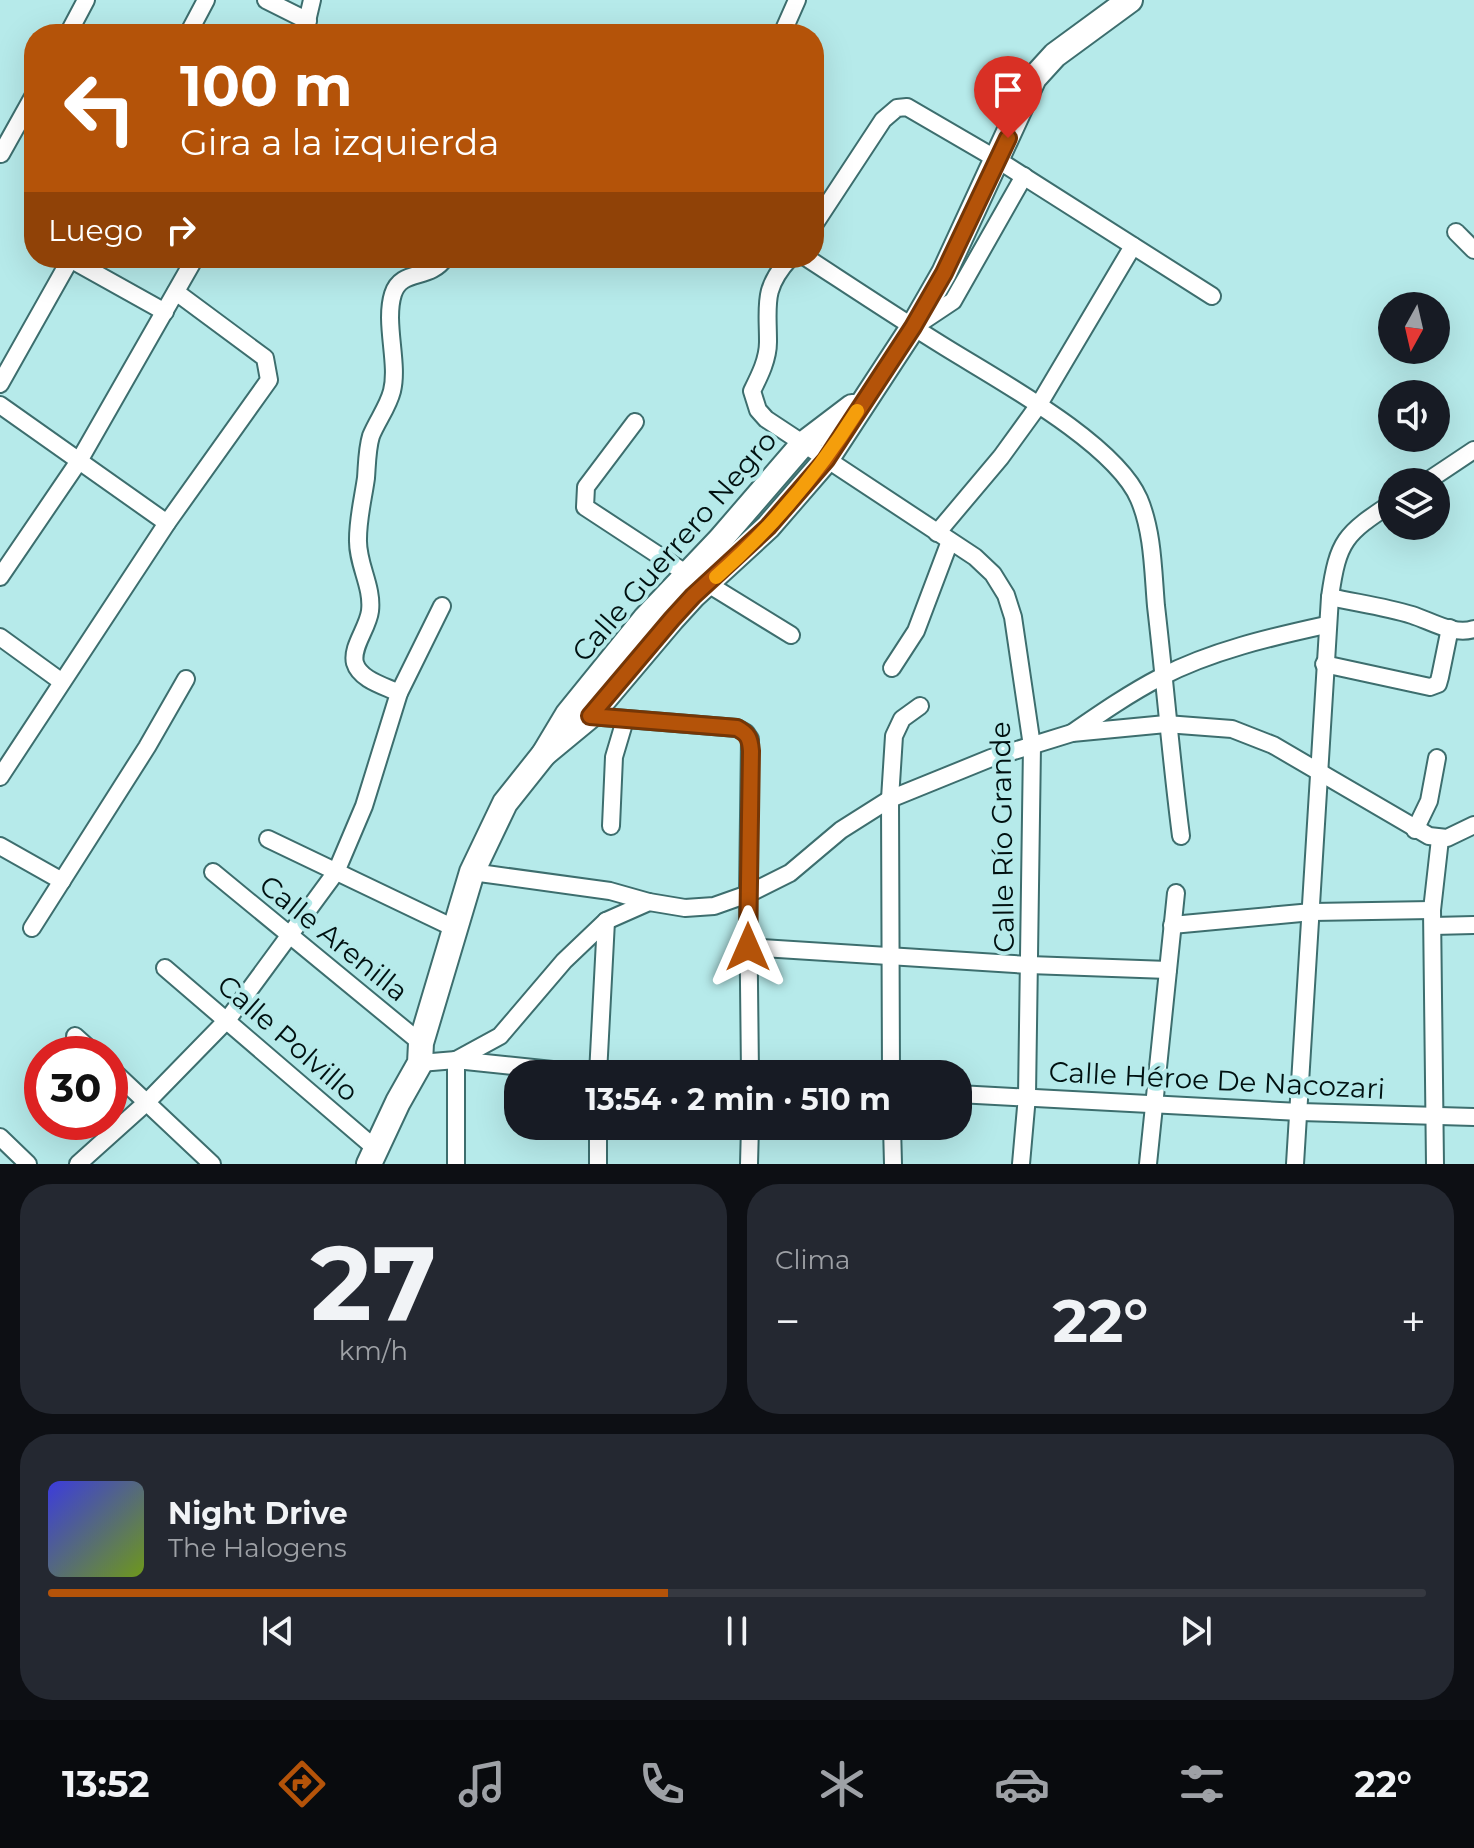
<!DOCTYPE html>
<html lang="es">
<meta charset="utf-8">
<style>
:root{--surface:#171b24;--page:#242831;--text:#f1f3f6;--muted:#9ea1a6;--line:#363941;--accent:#b45309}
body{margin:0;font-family:Montserrat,sans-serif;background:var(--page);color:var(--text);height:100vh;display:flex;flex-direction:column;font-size:30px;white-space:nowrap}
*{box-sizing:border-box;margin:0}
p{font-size:26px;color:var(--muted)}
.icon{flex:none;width:44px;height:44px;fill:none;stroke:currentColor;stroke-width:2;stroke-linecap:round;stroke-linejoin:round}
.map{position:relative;height:1164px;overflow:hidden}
.drawer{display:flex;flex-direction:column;gap:20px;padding:20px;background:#0d0f14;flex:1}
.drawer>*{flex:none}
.hud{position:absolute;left:24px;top:24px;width:800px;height:244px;border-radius:32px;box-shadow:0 8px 32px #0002;background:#b45309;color:#fff;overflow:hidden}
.needle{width:52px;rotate:188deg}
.fabs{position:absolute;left:1378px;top:292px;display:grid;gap:16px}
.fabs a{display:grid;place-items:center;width:72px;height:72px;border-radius:50%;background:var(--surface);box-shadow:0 8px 32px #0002;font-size:40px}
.speed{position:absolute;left:24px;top:1036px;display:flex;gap:16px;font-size:40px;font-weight:700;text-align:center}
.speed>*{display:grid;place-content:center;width:104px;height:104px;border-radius:50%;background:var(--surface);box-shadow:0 8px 32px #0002;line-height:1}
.speed .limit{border:12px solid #d22;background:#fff;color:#111}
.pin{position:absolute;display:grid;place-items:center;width:68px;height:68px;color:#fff;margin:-82px -34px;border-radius:50% 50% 50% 0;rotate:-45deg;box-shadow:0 0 8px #0007}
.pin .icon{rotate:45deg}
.me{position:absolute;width:88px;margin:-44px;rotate:0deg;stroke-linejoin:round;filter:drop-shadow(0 0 6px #0008)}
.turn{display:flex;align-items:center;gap:28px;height:168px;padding:0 24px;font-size:36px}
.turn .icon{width:104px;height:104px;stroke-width:2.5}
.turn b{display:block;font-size:56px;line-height:68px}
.then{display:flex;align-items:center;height:76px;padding:0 24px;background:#0003;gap:16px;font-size:30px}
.big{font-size:60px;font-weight:700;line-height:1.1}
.drawer .widget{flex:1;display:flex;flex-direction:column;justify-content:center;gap:12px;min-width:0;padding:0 28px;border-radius:32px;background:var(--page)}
.drawer .dial{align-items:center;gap:0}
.dial b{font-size:104px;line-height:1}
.song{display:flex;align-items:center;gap:24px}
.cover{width:96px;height:96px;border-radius:12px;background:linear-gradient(135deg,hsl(240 70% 55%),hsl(80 70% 35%))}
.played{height:8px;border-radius:4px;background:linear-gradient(90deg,var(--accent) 45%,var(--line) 45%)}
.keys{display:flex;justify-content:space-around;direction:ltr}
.heat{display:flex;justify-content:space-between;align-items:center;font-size:44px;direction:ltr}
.drawer .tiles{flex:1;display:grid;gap:20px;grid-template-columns:1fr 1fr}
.widget:last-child{grid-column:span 2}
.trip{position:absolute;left:504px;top:1060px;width:468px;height:80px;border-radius:32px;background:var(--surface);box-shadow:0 8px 32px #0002;font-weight:700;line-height:80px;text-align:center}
.tab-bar{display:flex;height:128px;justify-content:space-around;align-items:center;background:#090b0e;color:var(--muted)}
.tab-bar .icon{width:56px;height:56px}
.tab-bar .on{color:var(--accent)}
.tab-bar b{font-size:36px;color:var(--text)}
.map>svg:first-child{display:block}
</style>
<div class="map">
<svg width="1474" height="1164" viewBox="0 0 1474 1164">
<rect width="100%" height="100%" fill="#b6eaea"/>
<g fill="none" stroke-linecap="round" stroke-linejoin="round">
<!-- street casing -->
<g stroke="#3d6e6e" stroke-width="20">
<g id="street">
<polyline points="266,0 308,21"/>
<polyline points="68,34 86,0"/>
<polyline points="188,34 206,0"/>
<polyline points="304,34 312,0"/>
<polyline points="782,34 797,0"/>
<polyline points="1,154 34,95"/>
<polyline points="814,225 883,120 897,108 907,107 998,160 1212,296"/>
<polyline points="1456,232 1474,250"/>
<path d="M790 258C762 289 768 304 768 342 768 359 760 375 752 391L758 410 766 419 975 557 993 574 1006 595 1013 617 1032 746 1027 1096 1021 1164"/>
<path d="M807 258C853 288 898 318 945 347 998 380 1115 443 1139 499 1153 532 1153 571 1156 606 1165 683 1171 759 1181 836"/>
<polyline points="70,259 165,312"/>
<polyline points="917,325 953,301 1024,176"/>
<polyline points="0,384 71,258"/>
<polyline points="0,405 167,523"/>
<polyline points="635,422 586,487 585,507 687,574"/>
<polyline points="1426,482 1474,450"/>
<polyline points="937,533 1001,457 1038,406 1133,246"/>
<polyline points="0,577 79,461 195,258"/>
<polyline points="708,584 791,635"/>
<path d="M1330 597C1357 603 1386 607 1412 615 1431 621 1454 636 1474 629"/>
<polyline points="0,637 62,682"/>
<polyline points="1324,664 1430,687 1438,684 1440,677 1450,628"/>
<polyline points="892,668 916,631 950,541"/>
<path d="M399 693C385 686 360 680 355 663 351 647 368 628 370 611 373 586 357 564 358 539 358 518 363 499 366 478 367 465 367 449 371 436 377 421 388 407 392 391 399 363 384 323 393 294 401 268 430 281 445 258"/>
<polyline points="590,716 737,728 746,733 750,739 748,894 750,1074"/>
<path d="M1072 733C1101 713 1130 693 1161 677 1211 651 1271 637 1326 625"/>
<polyline points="0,777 167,523 269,380 265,358 176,292"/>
<polyline points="611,826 614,757 625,720"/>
<polyline points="1415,830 1429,801 1437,758"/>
<polyline points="268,839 454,928"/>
<polyline points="0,846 62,881"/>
<polyline points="213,872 421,1043"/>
<polyline points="472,872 610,891 649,902"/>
<polyline points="1172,925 1312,912 1432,910"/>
<polyline points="1433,926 1474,925"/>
<polyline points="32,928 147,747 186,679"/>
<polyline points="748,947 1029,965 1168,970"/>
<polyline points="165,968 376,1149"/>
<polyline points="75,1036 95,1054"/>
<polyline points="456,1060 500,1036 564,961 606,921 649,902 685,908 714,906 748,894 790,873 841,830 890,799 991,758 1072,733 1166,724 1232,729 1273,745 1429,836 1447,838 1474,825"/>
<polyline points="420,1063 456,1060 591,1074"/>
<polyline points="110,1068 212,1164"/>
<polyline points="598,1074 606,921"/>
<polyline points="891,1074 890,799 894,736 902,719 920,706"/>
<polyline points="958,1094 1300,1112 1474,1117"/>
<polyline points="598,1126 598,1164"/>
<polyline points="892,1126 893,1164"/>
<polyline points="0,1137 28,1164"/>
<polyline points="78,1164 147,1102 228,1019 336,872 364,806 399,693 442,606"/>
<polyline points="456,1164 456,1060"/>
<polyline points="749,1164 750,1126"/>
<polyline points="1148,1164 1176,893"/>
<path d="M1295 1164 1330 597C1338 540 1345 534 1392 503"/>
<polyline points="1435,1164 1432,910 1440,839"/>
</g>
</g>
<!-- secondary casing -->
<g stroke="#3d6e6e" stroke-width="28">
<g id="secondary">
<polyline points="544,754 590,716 672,619 693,596 768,527 826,460 913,327 944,273 1034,78 1055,55 1130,0"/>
<polyline points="369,1164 398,1102 420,1063 421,1043 472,872 505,803 544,754 568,714 645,619 720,540 802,445 852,407"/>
</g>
</g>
<!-- street -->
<use href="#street" stroke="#fff" stroke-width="16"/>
<!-- secondary -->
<use href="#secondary" stroke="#fff" stroke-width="24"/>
</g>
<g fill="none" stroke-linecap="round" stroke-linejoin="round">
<!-- route casing -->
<g stroke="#753606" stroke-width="20">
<path id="route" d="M748 947 751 751C750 738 748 734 737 728L590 716 672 619 693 596 768 527 826 460 913 327 944 273 1008 138"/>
</g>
<!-- route -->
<use href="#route" stroke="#b45309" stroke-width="14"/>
<!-- slow -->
<path stroke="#f59e0b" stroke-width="14" d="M716 577C772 528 818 473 857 411"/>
</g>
<g text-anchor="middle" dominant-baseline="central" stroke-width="8" stroke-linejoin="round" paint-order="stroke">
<!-- street labels -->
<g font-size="28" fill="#011" stroke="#b6eaea">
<text transform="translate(674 546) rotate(-49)">Calle Guerrero Negro</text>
<text transform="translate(1002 837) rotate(-91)">Calle Río Grande</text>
<text transform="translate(334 938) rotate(39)">Calle Arenilla</text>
<text transform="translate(288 1038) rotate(41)">Calle Polvillo</text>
<text transform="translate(1217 1080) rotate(3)">Calle Héroe De Nacozari</text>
</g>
</g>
</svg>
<div class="fabs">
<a><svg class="needle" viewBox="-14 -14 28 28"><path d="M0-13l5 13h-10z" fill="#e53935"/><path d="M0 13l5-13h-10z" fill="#9ea1a6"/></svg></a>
<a><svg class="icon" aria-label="sound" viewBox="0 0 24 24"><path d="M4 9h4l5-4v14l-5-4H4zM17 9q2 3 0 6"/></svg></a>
<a><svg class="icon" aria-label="layers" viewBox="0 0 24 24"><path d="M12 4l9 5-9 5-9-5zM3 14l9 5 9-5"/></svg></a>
</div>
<div class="speed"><div class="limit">30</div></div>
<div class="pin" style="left:1008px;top:138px;background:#d93025"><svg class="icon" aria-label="arrive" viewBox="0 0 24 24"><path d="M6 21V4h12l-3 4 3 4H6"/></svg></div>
<svg class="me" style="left:748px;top:947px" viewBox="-20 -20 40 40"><path d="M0-17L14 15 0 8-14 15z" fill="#b45309" stroke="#fff" stroke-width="4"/></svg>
<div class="trip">13:54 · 2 min · 510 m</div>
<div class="hud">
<div class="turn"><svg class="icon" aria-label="left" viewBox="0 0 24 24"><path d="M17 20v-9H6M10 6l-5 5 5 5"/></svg><div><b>100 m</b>Gira a la izquierda</div></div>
<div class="then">Luego<svg class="icon" aria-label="right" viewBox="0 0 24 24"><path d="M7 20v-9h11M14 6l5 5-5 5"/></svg></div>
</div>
</div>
<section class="drawer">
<div class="tiles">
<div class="widget dial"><b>27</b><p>km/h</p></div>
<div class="widget"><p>Clima</p>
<div class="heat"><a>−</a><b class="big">22°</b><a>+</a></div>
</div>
<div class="widget">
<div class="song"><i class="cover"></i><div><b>Night Drive</b><p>The Halogens</p></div></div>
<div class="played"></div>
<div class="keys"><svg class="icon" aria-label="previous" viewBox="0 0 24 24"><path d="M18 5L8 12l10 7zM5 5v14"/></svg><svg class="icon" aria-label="pause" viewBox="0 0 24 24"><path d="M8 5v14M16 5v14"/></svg><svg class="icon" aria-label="next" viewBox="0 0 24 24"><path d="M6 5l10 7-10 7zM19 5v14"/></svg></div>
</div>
</div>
</section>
<nav class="tab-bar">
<b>13:52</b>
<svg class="icon on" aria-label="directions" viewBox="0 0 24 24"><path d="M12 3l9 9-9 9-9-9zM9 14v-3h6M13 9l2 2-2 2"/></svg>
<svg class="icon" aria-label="music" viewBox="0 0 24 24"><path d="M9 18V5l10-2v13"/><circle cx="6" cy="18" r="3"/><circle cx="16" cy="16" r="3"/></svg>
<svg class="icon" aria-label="phone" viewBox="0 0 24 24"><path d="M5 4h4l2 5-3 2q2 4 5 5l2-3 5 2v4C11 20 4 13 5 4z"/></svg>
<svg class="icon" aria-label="climate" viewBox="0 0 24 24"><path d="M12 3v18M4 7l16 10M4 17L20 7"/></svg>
<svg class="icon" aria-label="car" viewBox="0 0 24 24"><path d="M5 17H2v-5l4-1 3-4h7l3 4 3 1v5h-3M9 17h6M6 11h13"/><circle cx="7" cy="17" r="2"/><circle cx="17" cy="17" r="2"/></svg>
<svg class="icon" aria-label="filters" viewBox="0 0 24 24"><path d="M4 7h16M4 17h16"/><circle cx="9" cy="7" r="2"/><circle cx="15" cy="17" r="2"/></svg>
<b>22°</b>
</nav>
